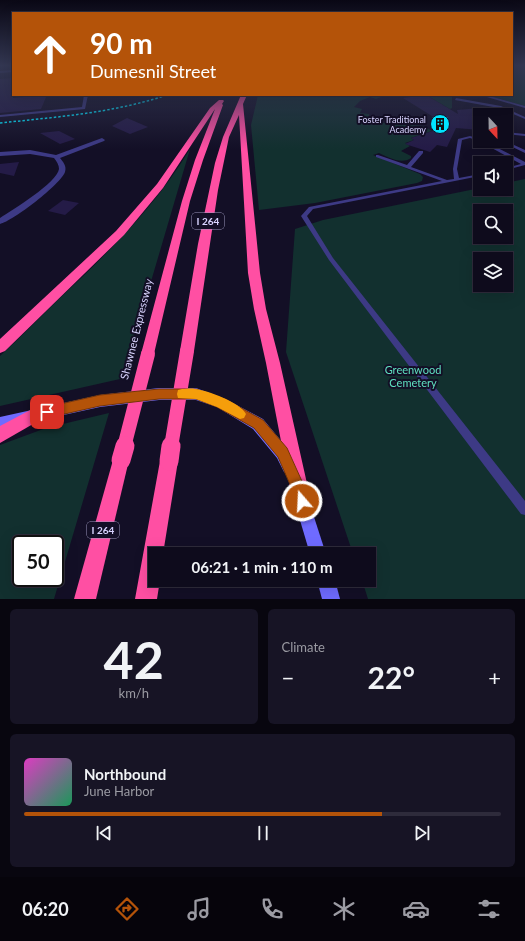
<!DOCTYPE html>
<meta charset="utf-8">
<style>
:root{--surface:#0e0b1c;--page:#171425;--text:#f1f3f6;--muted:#9b9ba3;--line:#2e2b3b;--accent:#b45309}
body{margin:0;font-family:Lato,sans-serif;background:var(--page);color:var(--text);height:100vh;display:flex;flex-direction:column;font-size:15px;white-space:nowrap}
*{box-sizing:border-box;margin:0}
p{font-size:13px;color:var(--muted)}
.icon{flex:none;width:22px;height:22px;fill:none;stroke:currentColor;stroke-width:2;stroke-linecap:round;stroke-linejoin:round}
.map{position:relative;height:599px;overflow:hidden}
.drawer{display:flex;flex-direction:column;gap:10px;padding:10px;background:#08060f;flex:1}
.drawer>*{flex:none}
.banner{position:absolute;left:12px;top:12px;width:501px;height:84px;border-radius:0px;box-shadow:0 4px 16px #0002,0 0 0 1px var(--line);background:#b45309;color:#fff;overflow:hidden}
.needle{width:26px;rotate:158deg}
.buttons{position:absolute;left:473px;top:108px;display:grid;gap:8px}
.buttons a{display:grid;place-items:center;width:40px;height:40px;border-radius:0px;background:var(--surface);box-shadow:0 4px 16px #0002,0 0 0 1px var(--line);font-size:20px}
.speed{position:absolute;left:12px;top:535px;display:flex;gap:8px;font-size:20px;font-weight:700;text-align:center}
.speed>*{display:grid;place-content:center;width:52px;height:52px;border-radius:50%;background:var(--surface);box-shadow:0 4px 16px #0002,0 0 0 1px var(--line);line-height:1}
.speed .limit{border:2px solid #111;border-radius:6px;background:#fff;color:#111}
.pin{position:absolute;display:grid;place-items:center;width:34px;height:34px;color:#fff;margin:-17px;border-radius:8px;box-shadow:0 2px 6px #0006}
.me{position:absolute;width:44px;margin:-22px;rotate:341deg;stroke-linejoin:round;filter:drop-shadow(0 0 3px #0008)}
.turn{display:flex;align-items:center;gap:14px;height:84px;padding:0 12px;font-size:18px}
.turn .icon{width:52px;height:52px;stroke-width:2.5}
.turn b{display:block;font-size:28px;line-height:34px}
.big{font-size:30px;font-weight:700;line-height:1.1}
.drawer .widget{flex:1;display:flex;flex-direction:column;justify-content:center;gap:6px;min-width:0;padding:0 14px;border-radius:6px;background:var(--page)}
.drawer .dial{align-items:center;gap:0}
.dial b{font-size:52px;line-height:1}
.song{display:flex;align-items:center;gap:12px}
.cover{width:48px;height:48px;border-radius:6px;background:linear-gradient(135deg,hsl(310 70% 55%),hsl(150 70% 35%))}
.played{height:4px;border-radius:2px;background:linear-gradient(90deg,var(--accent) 75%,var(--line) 75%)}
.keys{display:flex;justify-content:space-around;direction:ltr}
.heat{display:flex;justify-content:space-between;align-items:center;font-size:22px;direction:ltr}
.drawer .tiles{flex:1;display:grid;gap:10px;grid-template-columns:1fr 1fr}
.widget:last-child{grid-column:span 2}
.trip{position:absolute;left:148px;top:547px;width:228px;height:40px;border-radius:0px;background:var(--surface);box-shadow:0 4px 16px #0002,0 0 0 1px var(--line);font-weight:700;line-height:40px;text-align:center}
.menu{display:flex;height:64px;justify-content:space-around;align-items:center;background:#06040b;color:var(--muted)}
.menu .icon{width:28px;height:28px}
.menu .on{color:var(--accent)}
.menu b{font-size:18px;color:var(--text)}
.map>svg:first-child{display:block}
</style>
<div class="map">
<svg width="525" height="599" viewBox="0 0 525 599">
<rect width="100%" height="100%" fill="#130f26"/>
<!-- green -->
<g fill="#12302f" fill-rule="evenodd">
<polygon points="512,65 525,66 525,106 486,95 512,95"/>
<path d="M258 95H386L376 99 370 97 360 101 354 107 362 109 360 113 369 114V117H374V122L424 126 432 131 411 138 414 140 405 143 410 146 401 151 411 156V158C401 165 388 157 379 153L373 155 420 174 423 177 422 181 417 183 315 203 259 210 251 125Z"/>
<polygon points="426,95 452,95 452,108 450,109"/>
<path d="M190 149 147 295 120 379 0 406V356C20 338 39 318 59 299 108 253 155 207 190 149Z"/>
<path d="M525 179V599H368L362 580H369V554H353L286 352 295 229 323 220 480 188 506 189V183ZM480 211H506V237H480ZM480 259H506V285H480Z"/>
<path d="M109 413 54 599H0V445L46 428ZM21 544H55V578H21Z"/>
</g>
<!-- building -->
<g fill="#241b47">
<polygon points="13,78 13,98 47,95 41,109 0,113 0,79"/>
<polygon points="426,95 458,114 457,110 480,108 480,130 456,128 447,147 437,145 430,152 405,144 414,140 411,138 448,126 403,98"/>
<polygon points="127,118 148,127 130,134 112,126"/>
<polygon points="59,131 75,139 60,144 40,133"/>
<polygon points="19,162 14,176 0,173 0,164"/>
<polygon points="63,200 79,203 65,215 48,211"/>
</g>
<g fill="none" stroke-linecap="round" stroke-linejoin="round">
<!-- service -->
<g fill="#3d3a85" fill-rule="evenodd">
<polygon points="84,95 88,95 85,109 0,117 0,115 82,107"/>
<polygon points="480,95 486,95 525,106 525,108"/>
<polygon points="456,98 501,106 525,117 525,119 499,108 455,100"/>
<polygon points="506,132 525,134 525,136 506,134"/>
<polygon points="470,136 480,139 480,141 484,141 525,162 525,165 506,170 506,168 521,164 479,141 470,138 462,140 457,169 459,178 480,174 480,176 313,209 307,216 333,258 525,501 525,515 521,514 329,260 301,216 309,207 442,181 376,157 376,155 378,155 407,165 419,151 423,151 423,153 411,167 447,180 454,179 453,169 458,139"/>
<polygon points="500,141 505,141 525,150 525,153"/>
</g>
<!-- minor -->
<g fill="#3d3a85" fill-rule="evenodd">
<polygon points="13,70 13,72 0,73 0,71"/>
<path d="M102 138 105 140 104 141 60 158C63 162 67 166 65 172 61 184 13 221 0 224V218C12 210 57 183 59 169 59 165 57 162 54 158L30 154 0 156V152L30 150 56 155Z"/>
</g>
<!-- secondary -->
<g fill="#6f6bff" fill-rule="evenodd">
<polygon points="159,388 196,388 225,399 263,419 287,448 296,467 294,472 289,474 284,472 277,458 253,429 217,407 196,400 159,400 100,407 0,429 0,417 100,395"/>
<polygon points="296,476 301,478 303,483 326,554 310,554 289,483 291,478"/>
<polygon points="317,580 335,580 340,599 322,599"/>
</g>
<!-- motorway -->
<g fill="#ff4fa3" fill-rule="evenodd">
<polygon points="241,95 247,95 243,104 260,273 266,309 280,363 308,488 305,494 299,497 293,494 290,488 266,363 254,309 248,273 239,115 229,137 218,190 194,351 192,355 187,357 182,355 180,351 198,244 215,163 223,137"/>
<polygon points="219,100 223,100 224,101 222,104 223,105 203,160 190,201 153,358 148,360 143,358 141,354 182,201 195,160 215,109 163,188 124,235 5,351 0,353 0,339 116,231 157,184 210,108"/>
<polygon points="34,408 40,410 42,415 40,420 0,443 0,426"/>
<polygon points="121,452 127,454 129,460 96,599 74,599 113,460 115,454"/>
<polygon points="169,452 175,455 178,461 163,554 155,554 155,580 160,580 157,599 135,599 160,461 163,455"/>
</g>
<!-- rail -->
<path stroke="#00e5ff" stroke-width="1.5" stroke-dasharray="2.5 2" stroke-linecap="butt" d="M0 123C57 117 113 113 167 95"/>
<!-- motorway-bridge-far1 -->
<g stroke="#ff4fa3" stroke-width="14">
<polyline points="124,447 148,354"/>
<polyline points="171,447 187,351"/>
</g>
<!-- motorway-bridge -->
<g stroke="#ff4fa3" stroke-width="19">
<polyline points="121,460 125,446"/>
<polyline points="169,461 171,446"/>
</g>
</g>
<!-- sky -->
<linearGradient id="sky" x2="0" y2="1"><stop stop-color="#0a0815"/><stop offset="0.44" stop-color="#333752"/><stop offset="1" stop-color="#333752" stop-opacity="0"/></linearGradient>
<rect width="525" height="149" fill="url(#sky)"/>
<!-- route -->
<polygon fill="#b45309" stroke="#753606" points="159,389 196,389 225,399 263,420 287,448 305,488 309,501 307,506 302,508 298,506 292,489 278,457 254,428 217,407 196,399 159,399 100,406 47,418 43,416 41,412 43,408 47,407 100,395"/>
<!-- slow -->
<path fill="#f59e0b" d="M182 389C187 389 191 388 195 389 207 390 241 403 246 414L244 418 240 419 217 407 196 399 178 398 177 394 178 390Z"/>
<!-- icons -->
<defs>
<g id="building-disc" transform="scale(1)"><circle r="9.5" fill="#00e5ff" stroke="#130f26"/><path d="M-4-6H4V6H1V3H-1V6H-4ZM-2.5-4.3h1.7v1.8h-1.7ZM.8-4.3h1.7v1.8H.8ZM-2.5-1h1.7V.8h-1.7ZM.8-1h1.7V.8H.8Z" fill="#111"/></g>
</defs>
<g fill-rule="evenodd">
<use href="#building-disc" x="440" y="124"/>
</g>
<g text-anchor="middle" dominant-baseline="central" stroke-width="4" stroke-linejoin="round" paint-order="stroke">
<!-- far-poi labels -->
<g font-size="9" fill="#d9d4ff" stroke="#130f26" text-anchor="end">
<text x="426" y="119">Foster Traditional<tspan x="426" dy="10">Academy</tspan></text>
</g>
<!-- shield labels -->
<g fill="#130f26" stroke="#9e99be" stroke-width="1">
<rect x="192" y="213" width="32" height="16" rx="3"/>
<rect x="87" y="522" width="32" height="16" rx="3"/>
</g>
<g font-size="10" font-weight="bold" fill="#d9d4ff">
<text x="208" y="221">I 264</text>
<text x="103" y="530">I 264</text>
</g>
<!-- street labels -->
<g font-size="11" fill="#d9d4ff" stroke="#130f26">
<text transform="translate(136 329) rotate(-76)">Shawnee Expressway</text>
</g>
<!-- park labels -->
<g font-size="11" fill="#5fe0c0" stroke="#130f26">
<text x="413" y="369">Greenwood<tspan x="413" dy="13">Cemetery</tspan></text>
</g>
</g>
</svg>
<div class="buttons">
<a><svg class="needle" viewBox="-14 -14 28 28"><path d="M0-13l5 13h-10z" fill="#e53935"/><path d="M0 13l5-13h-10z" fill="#9b9ba3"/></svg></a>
<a><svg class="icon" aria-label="sound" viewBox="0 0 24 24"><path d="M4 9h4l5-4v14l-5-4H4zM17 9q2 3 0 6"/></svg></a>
<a><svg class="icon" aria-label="search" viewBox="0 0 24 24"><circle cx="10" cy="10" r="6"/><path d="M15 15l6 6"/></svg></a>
<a><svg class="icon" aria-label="layers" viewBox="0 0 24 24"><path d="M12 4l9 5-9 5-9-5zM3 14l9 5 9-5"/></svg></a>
</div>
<div class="speed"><div class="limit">50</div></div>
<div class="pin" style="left:47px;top:412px;background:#d93025"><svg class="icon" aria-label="arrive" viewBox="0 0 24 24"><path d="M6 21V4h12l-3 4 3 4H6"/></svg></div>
<svg class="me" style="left:302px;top:501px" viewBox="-20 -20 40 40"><circle r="17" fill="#b45309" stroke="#fff" stroke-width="3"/><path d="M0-11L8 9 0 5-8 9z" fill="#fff"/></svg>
<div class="trip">06:21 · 1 min · 110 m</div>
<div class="banner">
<div class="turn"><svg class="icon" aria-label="ahead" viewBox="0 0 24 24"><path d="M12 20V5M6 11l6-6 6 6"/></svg><div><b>90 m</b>Dumesnil Street</div></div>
</div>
</div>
<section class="drawer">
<div class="tiles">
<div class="widget dial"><b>42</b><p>km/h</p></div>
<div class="widget"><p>Climate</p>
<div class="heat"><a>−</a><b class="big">22°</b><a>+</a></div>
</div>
<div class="widget">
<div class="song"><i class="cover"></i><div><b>Northbound</b><p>June Harbor</p></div></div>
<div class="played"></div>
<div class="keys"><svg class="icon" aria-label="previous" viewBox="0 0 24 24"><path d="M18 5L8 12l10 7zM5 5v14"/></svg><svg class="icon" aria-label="pause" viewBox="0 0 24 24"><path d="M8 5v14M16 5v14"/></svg><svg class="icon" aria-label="next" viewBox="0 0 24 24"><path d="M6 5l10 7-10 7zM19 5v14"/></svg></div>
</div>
</div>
</section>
<nav class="menu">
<b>06:20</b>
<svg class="icon on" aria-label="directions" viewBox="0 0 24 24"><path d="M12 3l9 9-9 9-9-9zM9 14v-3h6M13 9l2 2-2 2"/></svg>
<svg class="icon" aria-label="music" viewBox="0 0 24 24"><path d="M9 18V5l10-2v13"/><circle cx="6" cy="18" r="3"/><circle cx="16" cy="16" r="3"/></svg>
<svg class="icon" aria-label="phone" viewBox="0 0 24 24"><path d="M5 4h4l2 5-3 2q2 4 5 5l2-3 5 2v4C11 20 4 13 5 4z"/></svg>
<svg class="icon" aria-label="climate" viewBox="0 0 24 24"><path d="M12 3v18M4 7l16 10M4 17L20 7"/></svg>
<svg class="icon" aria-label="car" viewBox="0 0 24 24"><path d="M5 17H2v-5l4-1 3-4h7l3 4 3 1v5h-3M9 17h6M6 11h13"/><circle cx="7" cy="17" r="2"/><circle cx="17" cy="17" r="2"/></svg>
<svg class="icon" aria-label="filters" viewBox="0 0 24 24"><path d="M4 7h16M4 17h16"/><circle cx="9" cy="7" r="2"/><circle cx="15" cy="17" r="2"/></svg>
</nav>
